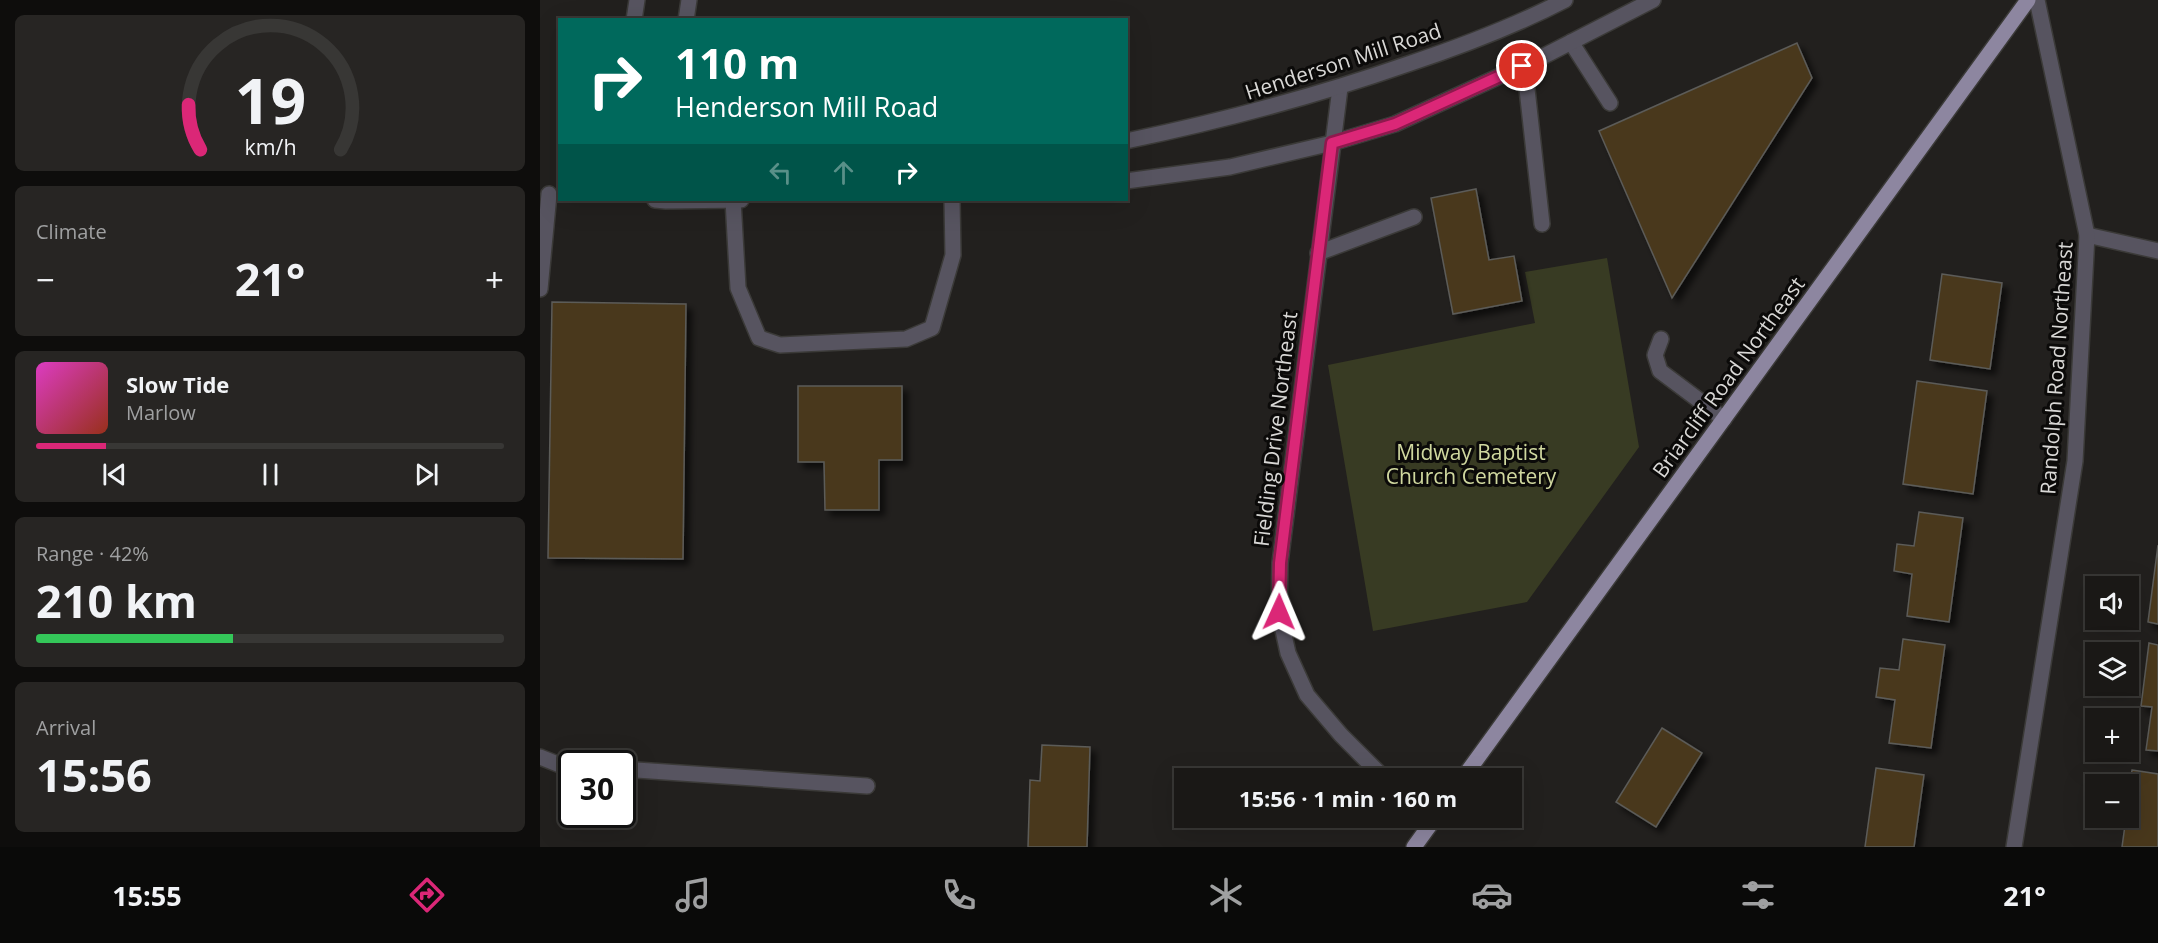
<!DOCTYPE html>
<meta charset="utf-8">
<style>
:root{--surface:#1a1816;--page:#272523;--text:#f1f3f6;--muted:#9fa0a1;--line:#383735;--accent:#db2777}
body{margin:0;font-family:"Open Sans",sans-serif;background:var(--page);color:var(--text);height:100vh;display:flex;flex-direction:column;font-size:22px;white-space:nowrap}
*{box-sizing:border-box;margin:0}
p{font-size:20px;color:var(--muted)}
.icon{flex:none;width:33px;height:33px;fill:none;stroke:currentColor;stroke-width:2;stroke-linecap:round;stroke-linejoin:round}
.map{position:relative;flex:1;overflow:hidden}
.sheet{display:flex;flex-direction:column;gap:15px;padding:15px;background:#0e0d0c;width:540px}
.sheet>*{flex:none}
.banner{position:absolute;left:18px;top:18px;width:570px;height:183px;border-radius:0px;box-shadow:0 6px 24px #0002,0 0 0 2px var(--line);background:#00695c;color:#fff;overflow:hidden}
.tools{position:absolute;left:1545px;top:576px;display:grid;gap:12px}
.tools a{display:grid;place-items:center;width:54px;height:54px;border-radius:0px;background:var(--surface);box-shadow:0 6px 24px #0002,0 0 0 2px var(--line);font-size:30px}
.speed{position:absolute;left:18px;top:750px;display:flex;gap:12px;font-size:30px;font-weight:700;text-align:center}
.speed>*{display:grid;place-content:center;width:78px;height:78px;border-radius:50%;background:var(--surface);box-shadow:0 6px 24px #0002,0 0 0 2px var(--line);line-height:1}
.speed .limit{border:3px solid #111;border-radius:9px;background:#fff;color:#111}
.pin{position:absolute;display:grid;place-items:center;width:51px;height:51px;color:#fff;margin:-26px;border:3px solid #fff;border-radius:50%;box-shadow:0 2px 6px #0007}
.me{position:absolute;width:66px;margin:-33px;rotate:1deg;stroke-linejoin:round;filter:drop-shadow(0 0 4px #0008)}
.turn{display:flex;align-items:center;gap:21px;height:126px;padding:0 18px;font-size:27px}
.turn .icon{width:78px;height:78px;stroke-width:2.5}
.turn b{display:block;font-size:42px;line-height:51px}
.lanes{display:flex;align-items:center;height:57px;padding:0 18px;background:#0003;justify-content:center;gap:30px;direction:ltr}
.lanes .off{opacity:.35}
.big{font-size:45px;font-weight:700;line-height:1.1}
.sheet .widget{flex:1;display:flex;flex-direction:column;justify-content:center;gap:9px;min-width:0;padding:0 21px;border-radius:9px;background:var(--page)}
.sheet .dial{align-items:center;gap:0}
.dial svg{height:156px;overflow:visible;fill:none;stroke:var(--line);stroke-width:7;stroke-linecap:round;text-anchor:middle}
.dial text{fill:var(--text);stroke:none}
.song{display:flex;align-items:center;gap:18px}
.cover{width:72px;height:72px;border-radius:9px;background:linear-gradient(135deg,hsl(310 70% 55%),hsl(10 70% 35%))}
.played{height:6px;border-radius:3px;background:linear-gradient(90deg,var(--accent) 15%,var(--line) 15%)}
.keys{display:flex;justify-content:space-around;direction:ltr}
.heat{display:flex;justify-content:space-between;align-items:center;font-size:33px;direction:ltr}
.charge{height:9px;border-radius:4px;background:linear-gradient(90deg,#34c759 42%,var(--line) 0)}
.trip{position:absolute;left:634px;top:768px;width:348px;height:60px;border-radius:0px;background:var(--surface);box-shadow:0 6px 24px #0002,0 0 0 2px var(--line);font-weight:700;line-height:60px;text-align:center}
.dock{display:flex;height:96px;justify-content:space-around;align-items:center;background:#0a0a09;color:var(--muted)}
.dock .icon{width:42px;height:42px}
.dock .active{color:var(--accent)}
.dock b{font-size:27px;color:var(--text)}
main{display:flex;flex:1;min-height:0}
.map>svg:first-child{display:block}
</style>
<main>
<section class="sheet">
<div class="widget dial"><svg viewBox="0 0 100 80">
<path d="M14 69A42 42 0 1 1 86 69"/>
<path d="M14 69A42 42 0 0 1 8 46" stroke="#db2777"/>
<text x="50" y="56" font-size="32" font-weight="700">19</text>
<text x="50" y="72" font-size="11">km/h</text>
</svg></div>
<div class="widget"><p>Climate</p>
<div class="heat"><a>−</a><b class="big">21°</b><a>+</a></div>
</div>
<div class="widget">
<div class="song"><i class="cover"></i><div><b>Slow Tide</b><p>Marlow</p></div></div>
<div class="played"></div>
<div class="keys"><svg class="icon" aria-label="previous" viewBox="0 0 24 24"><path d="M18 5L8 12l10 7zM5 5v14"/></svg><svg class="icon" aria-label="pause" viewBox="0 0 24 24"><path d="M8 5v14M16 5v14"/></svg><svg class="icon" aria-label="next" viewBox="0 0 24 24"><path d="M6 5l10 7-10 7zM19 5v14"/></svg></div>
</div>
<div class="widget"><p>Range · 42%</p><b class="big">210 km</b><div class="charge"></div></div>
<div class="widget"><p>Arrival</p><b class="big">15:56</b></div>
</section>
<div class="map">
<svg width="1618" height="847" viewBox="0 0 1618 847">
<defs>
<filter id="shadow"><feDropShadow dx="5.5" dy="5.5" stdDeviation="3" flood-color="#0009"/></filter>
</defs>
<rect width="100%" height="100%" fill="#22201e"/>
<!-- green -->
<polygon fill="#383b23" points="1067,258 1099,447 987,602 833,631 788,365 995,323 985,272"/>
<!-- building -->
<g fill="#48391f" stroke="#5c5b58" stroke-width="1.5" filter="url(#shadow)">
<polygon points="1257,43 1272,78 1132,298 1059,131"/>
<polygon points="936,189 949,260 974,256 982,301 913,314 891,198"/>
<polygon points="1402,274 1462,283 1450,369 1390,360"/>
<polygon points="12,302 146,304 143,559 8,558"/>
<polygon points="1377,381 1447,391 1433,494 1363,484"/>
<polygon points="258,386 362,386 362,460 339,460 339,510 285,510 284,462 258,462"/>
<polygon points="1379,512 1423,518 1409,622 1367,616 1372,574 1354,571 1357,544 1374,546"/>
<polygon points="1618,545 1618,624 1608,622"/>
<polygon points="1363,639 1405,645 1391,748 1349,743 1355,700 1336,697 1340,668 1359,670"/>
<polygon points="1609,643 1618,645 1618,751 1606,750 1612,707 1601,706"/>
<polygon points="1122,728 1162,753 1116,827 1076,802"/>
<polygon points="502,745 550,747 547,847 488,847 490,780 500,781"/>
<polygon points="1336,768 1384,775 1374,847 1325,847"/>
<polygon points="1592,770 1618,774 1618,847 1582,847 1586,818 1588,818 1588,798"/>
</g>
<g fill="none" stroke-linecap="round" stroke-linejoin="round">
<!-- minor casing -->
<g stroke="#3b3a38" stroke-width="18">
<g id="minor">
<polyline points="94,20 97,0"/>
<polyline points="146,20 149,0"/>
<polyline points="1031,42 1070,103"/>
<polyline points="982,66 987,89 1002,224"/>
<polyline points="800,88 740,563 739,612 748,653 767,695 801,735 844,778"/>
<path d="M586 141C682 121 776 96 868 64 922 46 975 26 1025 0"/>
<polyline points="586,181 690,167 792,143 855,124 1004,56 1113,0"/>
<polyline points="115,200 126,201 201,200"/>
<polyline points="193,200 198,288 219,338 240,345 366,339 392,328 413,255 412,200"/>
<polyline points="1547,235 1618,251"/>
<polyline points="778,253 874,217"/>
<polyline points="0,289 9,194"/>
<polyline points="1121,339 1115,355 1120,371 1184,419"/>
<polyline points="0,757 20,765 32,765"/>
<polyline points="82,769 327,786"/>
<polyline points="1474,847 1535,461 1547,235 1497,0"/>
</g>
</g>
<!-- major casing -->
<g stroke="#3b3a38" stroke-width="18">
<g id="major">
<polyline points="923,778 1488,0"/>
<polyline points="874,847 895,818"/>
</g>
</g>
<!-- minor -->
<use href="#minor" stroke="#575460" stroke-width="15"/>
<!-- major -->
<use href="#major" stroke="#8d86a0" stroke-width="15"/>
</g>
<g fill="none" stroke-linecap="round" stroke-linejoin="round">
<!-- route casing -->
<g stroke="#8e194d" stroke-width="15">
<polyline id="route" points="739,612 740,563 792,143 855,124 982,66"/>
</g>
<!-- route -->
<use href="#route" stroke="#db2777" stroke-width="10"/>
</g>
<g text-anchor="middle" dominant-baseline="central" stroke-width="6" stroke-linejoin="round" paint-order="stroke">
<!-- street labels -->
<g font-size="21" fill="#d8d7d5" stroke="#0b0a09">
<text transform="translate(803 61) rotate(-18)">Henderson Mill Road</text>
<text transform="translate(1516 368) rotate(-86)">Randolph Road Northeast</text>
<text transform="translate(1188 377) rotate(-54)">Briarcliff Road Northeast</text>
<text transform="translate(735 429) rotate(-83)">Fielding Drive Northeast</text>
</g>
<!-- park labels -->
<g font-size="21" fill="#d0d89f" stroke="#0b0a09">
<text x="931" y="452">Midway Baptist<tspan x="931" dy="24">Church Cemetery</tspan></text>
</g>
</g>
</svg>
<div class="tools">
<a><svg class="icon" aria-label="sound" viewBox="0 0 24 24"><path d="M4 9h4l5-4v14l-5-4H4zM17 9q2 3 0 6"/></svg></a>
<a><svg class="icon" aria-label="layers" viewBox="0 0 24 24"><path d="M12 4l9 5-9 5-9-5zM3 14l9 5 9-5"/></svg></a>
<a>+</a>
<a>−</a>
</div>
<div class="speed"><div class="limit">30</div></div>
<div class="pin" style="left:982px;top:66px;background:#d93025"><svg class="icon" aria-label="arrive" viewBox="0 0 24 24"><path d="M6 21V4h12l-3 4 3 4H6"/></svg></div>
<svg class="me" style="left:739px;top:612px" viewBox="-20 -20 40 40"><path d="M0-17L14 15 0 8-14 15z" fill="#db2777" stroke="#fff" stroke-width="4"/></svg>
<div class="trip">15:56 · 1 min · 160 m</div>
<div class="banner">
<div class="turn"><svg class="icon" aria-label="right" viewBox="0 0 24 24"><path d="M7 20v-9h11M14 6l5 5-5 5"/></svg><div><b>110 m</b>Henderson Mill Road</div></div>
<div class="lanes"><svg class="icon off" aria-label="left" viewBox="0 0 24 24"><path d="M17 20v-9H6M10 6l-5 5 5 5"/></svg><svg class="icon off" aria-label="ahead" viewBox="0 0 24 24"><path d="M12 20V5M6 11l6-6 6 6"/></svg><svg class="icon" aria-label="right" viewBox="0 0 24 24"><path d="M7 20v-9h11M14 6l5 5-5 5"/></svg></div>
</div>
</div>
</main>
<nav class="dock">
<b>15:55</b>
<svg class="icon active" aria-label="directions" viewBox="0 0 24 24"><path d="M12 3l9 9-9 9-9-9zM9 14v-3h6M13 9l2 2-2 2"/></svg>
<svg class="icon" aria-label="music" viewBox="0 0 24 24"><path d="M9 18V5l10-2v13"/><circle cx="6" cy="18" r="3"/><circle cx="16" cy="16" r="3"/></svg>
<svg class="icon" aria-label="phone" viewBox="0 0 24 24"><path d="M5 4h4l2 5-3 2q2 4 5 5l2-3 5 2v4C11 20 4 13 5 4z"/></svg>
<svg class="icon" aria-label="climate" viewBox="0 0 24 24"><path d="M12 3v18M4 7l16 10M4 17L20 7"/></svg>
<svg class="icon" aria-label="car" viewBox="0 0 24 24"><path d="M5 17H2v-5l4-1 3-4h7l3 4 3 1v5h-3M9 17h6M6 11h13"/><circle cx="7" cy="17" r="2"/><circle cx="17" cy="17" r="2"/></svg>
<svg class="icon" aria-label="filters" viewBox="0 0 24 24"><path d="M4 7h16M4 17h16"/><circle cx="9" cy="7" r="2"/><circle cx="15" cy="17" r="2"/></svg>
<b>21°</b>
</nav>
